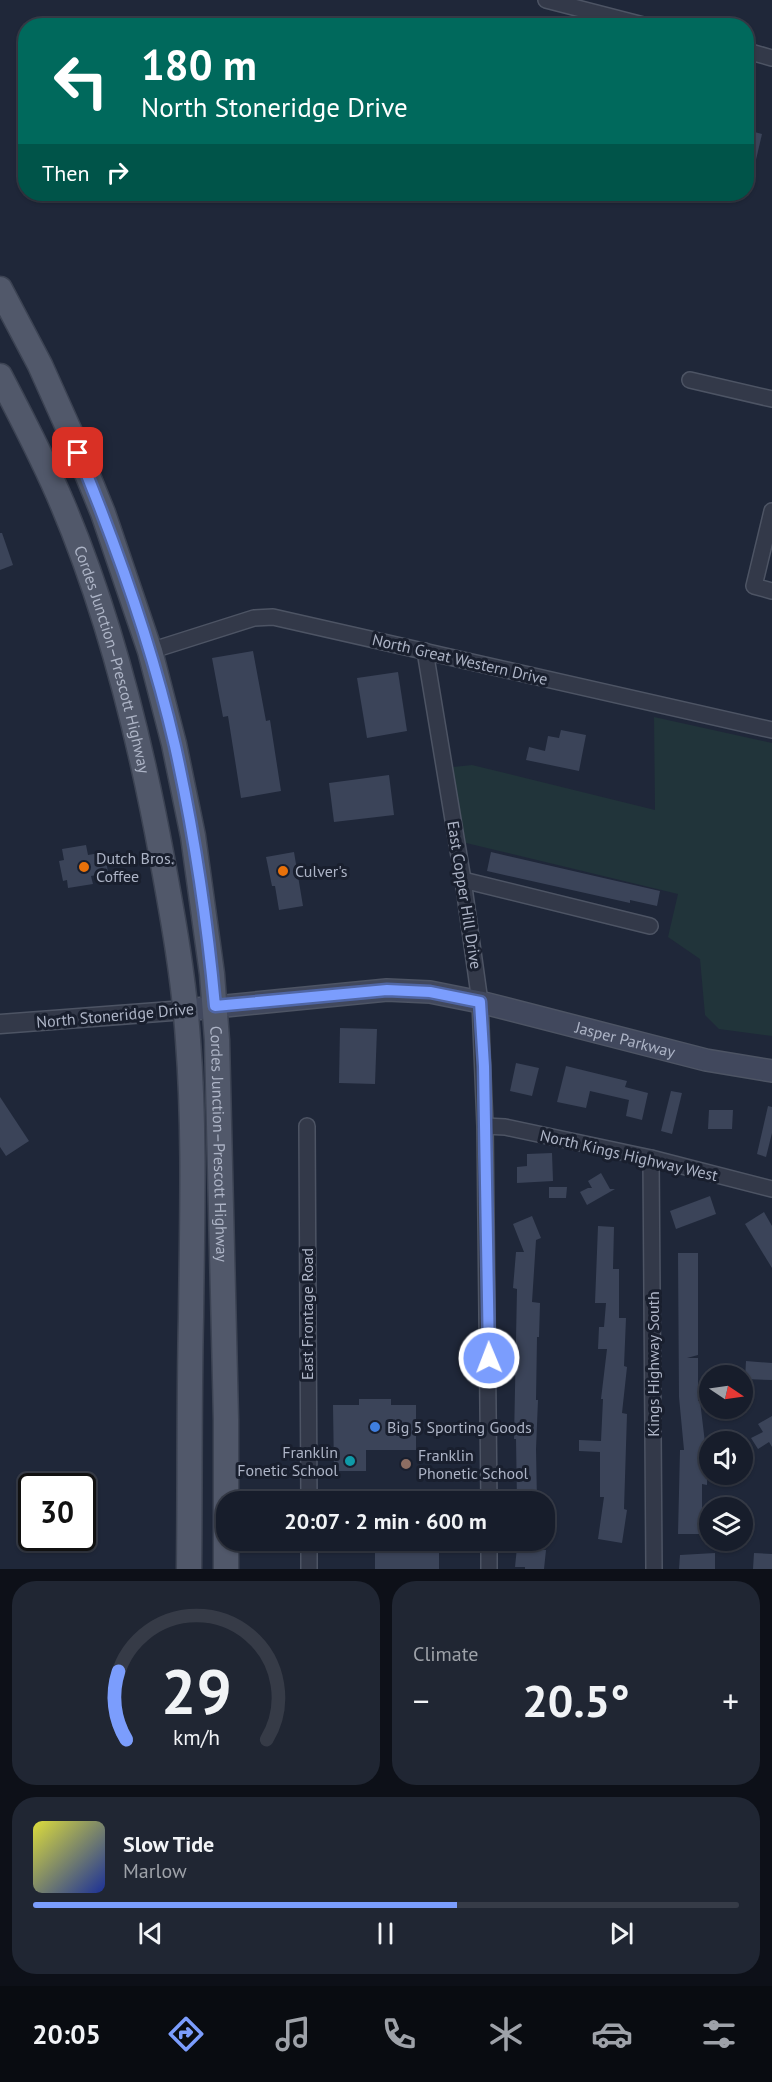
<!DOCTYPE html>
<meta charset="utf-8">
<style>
:root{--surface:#171d2b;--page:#202633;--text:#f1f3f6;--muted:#9ea2a9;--line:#363b47;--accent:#7b9dfd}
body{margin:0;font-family:"PT Sans",sans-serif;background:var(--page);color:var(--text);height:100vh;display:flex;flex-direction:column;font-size:22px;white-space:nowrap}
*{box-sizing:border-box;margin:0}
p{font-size:20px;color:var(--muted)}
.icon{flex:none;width:33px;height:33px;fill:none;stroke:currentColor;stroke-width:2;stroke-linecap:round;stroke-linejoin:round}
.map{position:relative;height:1569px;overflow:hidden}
.details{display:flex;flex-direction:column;gap:12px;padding:12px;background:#0d1018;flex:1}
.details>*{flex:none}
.banner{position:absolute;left:18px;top:18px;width:736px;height:183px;border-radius:24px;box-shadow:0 2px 4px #0004,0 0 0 2px var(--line);background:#00695c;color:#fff;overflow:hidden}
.needle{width:39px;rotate:103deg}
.fabs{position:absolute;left:699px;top:1365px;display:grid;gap:12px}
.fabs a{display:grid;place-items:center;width:54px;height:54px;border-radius:50%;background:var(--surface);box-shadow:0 2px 4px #0004,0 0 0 2px var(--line);font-size:30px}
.speed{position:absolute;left:18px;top:1473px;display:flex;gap:12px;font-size:30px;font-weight:700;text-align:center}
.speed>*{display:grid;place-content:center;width:78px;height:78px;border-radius:50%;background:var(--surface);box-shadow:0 2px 4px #0004,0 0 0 2px var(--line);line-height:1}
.speed .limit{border:3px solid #111;border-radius:9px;background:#fff;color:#111}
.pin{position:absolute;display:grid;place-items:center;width:51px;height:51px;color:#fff;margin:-26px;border-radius:12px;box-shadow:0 3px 9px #0006}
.me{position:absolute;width:66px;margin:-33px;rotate:359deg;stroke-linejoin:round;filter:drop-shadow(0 0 4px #0008)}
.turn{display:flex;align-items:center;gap:21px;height:126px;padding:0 24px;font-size:27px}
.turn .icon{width:78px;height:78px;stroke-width:2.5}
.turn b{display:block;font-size:42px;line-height:51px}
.then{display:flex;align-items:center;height:57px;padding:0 24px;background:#0003;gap:12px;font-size:22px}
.big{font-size:45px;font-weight:700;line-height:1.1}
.details .tile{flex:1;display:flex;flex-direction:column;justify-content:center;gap:9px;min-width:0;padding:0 21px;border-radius:24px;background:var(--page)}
.details .dial{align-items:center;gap:0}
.dial svg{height:156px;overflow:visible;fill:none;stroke:var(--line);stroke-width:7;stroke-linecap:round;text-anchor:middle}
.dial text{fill:var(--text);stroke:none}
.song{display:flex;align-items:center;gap:18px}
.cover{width:72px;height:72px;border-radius:9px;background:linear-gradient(135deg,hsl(60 70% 55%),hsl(230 70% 35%))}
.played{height:6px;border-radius:3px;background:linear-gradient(90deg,var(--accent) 60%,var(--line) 60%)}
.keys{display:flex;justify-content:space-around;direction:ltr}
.heat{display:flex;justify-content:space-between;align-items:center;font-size:33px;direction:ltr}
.details .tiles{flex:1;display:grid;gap:12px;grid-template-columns:1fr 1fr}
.tile:last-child{grid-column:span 2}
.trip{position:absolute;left:216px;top:1491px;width:339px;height:60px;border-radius:24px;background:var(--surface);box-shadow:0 2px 4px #0004,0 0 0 2px var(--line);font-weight:700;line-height:60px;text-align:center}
.tab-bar{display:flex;height:96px;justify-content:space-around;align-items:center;background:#090c11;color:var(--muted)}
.tab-bar .icon{width:42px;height:42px}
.tab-bar .active{color:var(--accent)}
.tab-bar b{font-size:27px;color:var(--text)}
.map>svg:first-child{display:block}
</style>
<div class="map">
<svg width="772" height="1569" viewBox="0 0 772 1569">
<rect width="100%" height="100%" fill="#1f2739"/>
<!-- green -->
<polygon fill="#21343a" points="654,717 772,743 772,1036 719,1029 705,1015 700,959 668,937 678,894 462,842 453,767 472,765 655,810"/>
<!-- building -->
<g fill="#3b4459">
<polygon points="747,130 762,134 751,181 747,181"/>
<polygon points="0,533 2,533 13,565 0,570"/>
<polygon points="253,651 266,721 270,720 281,791 241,798 228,716 223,717 212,658"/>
<polygon points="398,672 407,731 367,738 357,678"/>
<polygon points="561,730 586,735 579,771 526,760 529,747 545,751 548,736 559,738"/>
<polygon points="389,775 394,815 334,822 329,783"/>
<polygon points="86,845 88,855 105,852 108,873 91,876 93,884 68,888 67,880 63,881 59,861 64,860 62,849"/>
<polygon points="294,852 303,906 279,910 275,886 272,886 266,857"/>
<polygon points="491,852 660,891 657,906 630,900 630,903 487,871"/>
<polygon points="340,1028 377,1029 375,1084 339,1083"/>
<polygon points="516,1063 539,1068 532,1096 510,1091"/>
<polygon points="566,1066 627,1081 625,1087 648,1093 642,1120 626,1116 629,1100 590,1091 586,1108 557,1102"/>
<polygon points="671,1091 682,1093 672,1134 661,1131"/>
<polygon points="0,1097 29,1141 6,1156 0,1147"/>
<polygon points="768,1106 772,1107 772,1133 766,1157 757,1154"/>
<polygon points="709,1110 733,1110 732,1129 708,1129"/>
<polygon points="552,1153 553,1181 517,1183 517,1167 527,1166 527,1154"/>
<polygon points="601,1173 610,1189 615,1189 587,1205 580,1192 588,1188 592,1188 588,1181"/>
<polygon points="549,1187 567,1187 566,1198 549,1198"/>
<polygon points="710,1196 716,1214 676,1229 670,1211"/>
<polygon points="764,1212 772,1226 772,1268 745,1224"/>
<polygon points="532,1216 541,1238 536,1240 532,1302 540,1303 539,1337 537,1337 536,1400 538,1400 536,1449 537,1502 517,1502 516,1439 514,1439 517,1289 513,1288 516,1252 524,1252 513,1224"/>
<polygon points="598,1226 614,1227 613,1269 619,1269 619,1318 626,1318 624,1366 627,1367 622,1413 627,1414 624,1509 627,1510 622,1543 598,1539 604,1497 600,1497 600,1452 579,1451 579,1440 601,1441 603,1399 601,1399 607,1349 598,1349 599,1327 604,1327 606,1303 595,1303"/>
<polygon points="678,1253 698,1253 698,1355 687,1358 698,1358 698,1401 700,1401 706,1451 708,1451 707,1485 702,1484 702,1534 678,1534 680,1450 684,1450 679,1397"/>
<polygon points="746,1361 772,1363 772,1380 745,1379"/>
<polygon points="359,1399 391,1399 391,1405 416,1405 416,1450 366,1450 366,1471 334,1471 333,1405 359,1405"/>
<polygon points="772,1416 772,1447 769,1442 758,1449 751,1438 763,1432 758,1424"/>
<polygon points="401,1540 439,1540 439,1569 375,1569 375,1543 401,1543"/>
<polygon points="517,1547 546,1550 544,1569 525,1569 525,1567 515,1567"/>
<polygon points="715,1553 715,1569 679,1569 680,1555"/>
<polygon points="754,1553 772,1554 772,1569 753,1569"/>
</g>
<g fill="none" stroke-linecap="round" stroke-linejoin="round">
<!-- minor casing -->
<g stroke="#4d5464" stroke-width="18">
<g id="minor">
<polyline points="546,0 647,26"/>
<polyline points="747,51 772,58"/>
<polyline points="690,380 772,399"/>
<polyline points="772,511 754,586 772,591"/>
<polyline points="150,651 254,618 273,617 772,730"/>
<polyline points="425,651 463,880 480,1002 485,1126 489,1502"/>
<polyline points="463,880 650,926"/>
<polyline points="307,1126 309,1502"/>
<polyline points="485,1126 505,1127 651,1158 772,1189"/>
<polyline points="651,1158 654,1569"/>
<polyline points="309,1540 309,1569"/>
<polyline points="489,1540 489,1569"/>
</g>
</g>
<!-- tertiary casing -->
<g stroke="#4d5464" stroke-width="21">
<polyline id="tertiary" points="0,1024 185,1010"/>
</g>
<!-- secondary casing -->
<g stroke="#4d5464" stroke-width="24">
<g id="secondary">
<path id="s1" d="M185 1010 387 990 430 992 480 1002 706 1060 772 1071"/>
</g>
</g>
<!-- primary casing -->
<g stroke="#3c4353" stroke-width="27">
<g id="primary">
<path id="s2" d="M0 289 40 365 70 432 103 513 150 651 174 744 193 836 212 974 217 1040 226 1420V1569"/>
<path id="s3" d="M0 376C22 418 44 460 62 503 110 616 140 738 162 858 173 918 184 979 188 1040 195 1132 192 1225 191 1317 189 1401 190 1485 189 1569"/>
</g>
</g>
<!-- minor -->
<use href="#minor" stroke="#333949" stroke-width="15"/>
<!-- tertiary -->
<use href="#tertiary" stroke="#333949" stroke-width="18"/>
<!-- secondary -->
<use href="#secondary" stroke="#41485d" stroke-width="21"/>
<!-- primary -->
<use href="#primary" stroke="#51586a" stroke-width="24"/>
</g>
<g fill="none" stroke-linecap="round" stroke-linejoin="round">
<!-- route casing -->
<g stroke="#5066a4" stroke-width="15">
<path id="route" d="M78 453C117 547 152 646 175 746 194 832 207 919 215 1006L387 990 430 992 480 1002 484 1066 489 1358"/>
</g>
<!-- route -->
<use href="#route" stroke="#7b9dfd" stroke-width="10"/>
</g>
<!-- markers -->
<g fill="#e8710a" stroke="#191f2e" stroke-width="2">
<circle cx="84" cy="867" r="6"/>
<circle cx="283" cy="871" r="6"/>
</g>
<circle fill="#3f7fe0" stroke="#191f2e" stroke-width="2" cx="375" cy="1427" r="6"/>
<circle fill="#0f9aa8" stroke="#191f2e" stroke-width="2" cx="350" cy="1461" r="6"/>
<circle fill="#8d6e63" stroke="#191f2e" stroke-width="2" cx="406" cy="1464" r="6"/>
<g text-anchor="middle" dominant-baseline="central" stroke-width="6" stroke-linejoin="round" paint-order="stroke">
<!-- street labels -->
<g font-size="16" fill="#adb4c6" stroke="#191f2e">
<text transform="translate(460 659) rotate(13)">North Great Western Drive</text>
<text stroke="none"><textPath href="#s3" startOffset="306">Cordes Junction–Prescott Highway</textPath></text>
<text transform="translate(465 895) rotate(81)">East Copper Hill Drive</text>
<text transform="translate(115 1015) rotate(-5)">North Stoneridge Drive</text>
<text stroke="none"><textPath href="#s1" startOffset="447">Jasper Parkway</textPath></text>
<text stroke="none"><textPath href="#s2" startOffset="892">Cordes Junction–Prescott Highway</textPath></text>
<text transform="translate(629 1155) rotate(13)">North Kings Highway West</text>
<text transform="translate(307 1314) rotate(-90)">East Frontage Road</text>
<text transform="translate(653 1364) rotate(-90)">Kings Highway South</text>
</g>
<!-- poi labels -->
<g font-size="16" fill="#adb4c6" stroke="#191f2e" text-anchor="start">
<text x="96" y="858">Dutch Bros.<tspan x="96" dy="18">Coffee</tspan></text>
<text x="295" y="871">Culver's</text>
<text x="387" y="1427">Big 5 Sporting Goods</text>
<text x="338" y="1452" text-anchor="end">Franklin<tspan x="338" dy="18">Fonetic School</tspan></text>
<text x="418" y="1455">Franklin<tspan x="418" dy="18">Phonetic School</tspan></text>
</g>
</g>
</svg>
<div class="fabs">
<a><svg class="needle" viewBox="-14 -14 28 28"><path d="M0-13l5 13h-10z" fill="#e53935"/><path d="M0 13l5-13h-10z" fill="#9ea2a9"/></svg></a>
<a><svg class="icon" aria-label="sound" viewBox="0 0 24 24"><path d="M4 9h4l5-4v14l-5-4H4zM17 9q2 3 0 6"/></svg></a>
<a><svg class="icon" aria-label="layers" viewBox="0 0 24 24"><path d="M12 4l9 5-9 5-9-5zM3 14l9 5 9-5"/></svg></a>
</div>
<div class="speed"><div class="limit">30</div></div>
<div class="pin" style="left:78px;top:453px;background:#d93025"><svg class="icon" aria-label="arrive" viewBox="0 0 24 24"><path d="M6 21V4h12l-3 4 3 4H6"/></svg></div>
<svg class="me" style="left:489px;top:1358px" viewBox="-20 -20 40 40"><circle r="17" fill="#7b9dfd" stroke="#fff" stroke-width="3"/><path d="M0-11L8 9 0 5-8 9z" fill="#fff"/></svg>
<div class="trip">20:07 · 2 min · 600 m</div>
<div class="banner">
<div class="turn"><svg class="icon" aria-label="left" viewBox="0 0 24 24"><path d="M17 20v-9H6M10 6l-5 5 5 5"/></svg><div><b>180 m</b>North Stoneridge Drive</div></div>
<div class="then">Then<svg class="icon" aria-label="right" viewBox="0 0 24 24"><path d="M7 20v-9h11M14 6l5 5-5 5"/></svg></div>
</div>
</div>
<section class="details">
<div class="tiles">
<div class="tile dial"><svg viewBox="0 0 100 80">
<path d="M14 69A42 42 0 1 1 86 69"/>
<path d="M14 69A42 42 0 0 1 10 34" stroke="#7b9dfd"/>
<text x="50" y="56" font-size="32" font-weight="700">29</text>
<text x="50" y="72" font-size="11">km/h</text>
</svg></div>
<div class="tile"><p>Climate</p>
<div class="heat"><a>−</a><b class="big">20.5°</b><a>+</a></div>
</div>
<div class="tile">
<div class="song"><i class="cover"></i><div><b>Slow Tide</b><p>Marlow</p></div></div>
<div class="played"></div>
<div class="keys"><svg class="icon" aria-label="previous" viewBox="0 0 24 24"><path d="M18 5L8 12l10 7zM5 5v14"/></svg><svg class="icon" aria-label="pause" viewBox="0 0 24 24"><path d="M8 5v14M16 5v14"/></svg><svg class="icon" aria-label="next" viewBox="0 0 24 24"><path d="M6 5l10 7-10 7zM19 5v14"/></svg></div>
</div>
</div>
</section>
<nav class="tab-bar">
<b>20:05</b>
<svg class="icon active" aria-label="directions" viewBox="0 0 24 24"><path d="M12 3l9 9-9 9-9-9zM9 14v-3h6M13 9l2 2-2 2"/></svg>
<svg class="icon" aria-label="music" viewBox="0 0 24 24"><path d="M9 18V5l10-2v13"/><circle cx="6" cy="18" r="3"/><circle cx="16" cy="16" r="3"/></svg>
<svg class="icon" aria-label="phone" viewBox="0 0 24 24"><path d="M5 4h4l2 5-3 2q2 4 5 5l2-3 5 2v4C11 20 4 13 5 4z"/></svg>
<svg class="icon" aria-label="climate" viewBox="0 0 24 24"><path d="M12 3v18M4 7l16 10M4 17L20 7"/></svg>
<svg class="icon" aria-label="car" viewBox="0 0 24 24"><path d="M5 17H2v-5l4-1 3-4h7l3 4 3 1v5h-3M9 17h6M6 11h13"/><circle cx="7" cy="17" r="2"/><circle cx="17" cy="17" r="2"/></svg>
<svg class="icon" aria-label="filters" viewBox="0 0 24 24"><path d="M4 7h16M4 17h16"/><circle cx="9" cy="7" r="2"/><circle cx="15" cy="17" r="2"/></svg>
</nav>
